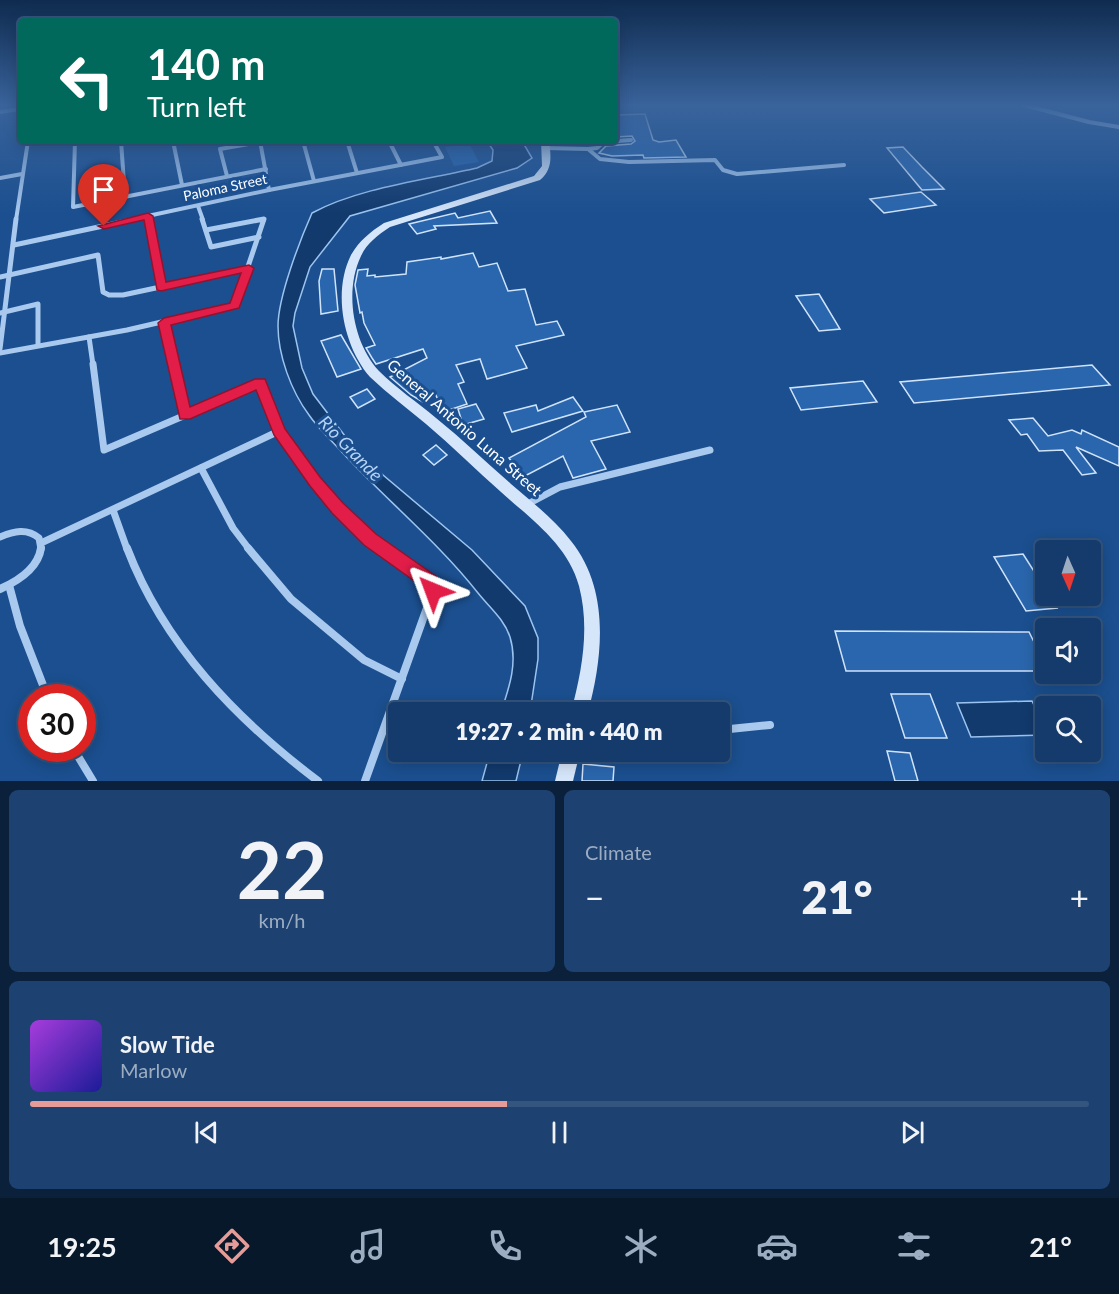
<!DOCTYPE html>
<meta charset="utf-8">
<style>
:root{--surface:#143b6b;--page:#1d4271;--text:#f1f3f6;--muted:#9dadc1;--line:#33557e;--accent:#e69b98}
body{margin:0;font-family:Lato,sans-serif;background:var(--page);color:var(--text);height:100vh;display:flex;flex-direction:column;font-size:22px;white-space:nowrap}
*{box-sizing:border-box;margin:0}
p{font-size:20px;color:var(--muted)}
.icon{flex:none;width:33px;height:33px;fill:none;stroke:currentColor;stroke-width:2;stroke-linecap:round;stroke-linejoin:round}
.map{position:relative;height:781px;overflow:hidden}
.panel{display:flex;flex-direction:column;gap:9px;padding:9px;background:#0b203b;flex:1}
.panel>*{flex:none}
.top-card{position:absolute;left:18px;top:18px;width:600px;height:126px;border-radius:6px;box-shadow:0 3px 15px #0003,0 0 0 2px var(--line);background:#00695c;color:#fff;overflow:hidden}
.needle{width:39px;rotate:177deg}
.buttons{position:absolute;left:1035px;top:540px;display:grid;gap:12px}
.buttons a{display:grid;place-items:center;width:66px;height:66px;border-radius:6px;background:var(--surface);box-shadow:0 3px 15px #0003,0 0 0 2px var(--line);font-size:30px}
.speed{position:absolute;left:18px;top:684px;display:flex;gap:12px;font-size:30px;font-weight:700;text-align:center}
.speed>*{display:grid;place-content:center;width:78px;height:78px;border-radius:50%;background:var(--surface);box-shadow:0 3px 15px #0003,0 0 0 2px var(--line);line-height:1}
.speed .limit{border:9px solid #d22;background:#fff;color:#111}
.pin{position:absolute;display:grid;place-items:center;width:51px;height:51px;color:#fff;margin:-62px -26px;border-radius:50% 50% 50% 0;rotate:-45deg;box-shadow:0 0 6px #0007}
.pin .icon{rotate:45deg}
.me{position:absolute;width:66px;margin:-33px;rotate:316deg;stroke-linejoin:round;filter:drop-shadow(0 0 4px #0008)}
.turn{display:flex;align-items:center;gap:21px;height:126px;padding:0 30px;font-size:27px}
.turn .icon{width:78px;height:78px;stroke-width:2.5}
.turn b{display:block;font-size:42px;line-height:51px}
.big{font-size:45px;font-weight:800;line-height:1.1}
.panel .widget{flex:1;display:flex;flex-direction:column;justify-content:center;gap:9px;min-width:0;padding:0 21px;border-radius:9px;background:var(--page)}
.panel .dial{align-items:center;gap:0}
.dial b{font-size:78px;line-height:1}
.song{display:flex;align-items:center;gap:18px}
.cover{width:72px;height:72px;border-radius:9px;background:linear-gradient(135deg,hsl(280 70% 55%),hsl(240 70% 35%))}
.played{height:6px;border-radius:3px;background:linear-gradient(90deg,var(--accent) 45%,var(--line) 45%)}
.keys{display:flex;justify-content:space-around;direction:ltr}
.heat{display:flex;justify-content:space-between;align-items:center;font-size:33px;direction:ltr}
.panel .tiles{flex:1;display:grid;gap:9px;grid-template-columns:1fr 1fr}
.widget:last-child{grid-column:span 2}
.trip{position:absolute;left:388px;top:702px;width:342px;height:60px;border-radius:6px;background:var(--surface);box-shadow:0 3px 15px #0003,0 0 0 2px var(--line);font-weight:800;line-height:60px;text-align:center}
.menu{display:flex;height:96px;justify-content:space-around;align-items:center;background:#08182b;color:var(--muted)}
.menu .icon{width:42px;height:42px}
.menu .selected{color:var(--accent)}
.menu b{font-size:27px;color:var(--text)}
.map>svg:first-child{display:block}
</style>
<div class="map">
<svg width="1119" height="781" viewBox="0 0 1119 781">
<rect width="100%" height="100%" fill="#1b4f8f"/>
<!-- green -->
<polygon fill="#2461a8" points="469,143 479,162 454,166 445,147"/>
<!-- water -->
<g fill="#123a6d" stroke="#9cc4f0" stroke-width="1.5">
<path d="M487 141H522L532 158 517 168 350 216 310 267 295 313 293 326 302 368 313 394 345 436 364 459 472 550 525 606 538 638V659L530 712H501C509 688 518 663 510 637 504 619 490 608 478 593 437 541 384 498 339 449 329 438 317 427 309 415 291 391 278 355 278 326 278 297 300 240 312 213 358 188 425 180 477 168L492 161 493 150Z"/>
<polygon points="1032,701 1045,728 1045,735 971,737 957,703"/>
<polygon points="490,752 523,752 516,781 482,781"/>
</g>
<!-- building -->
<g fill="#2a66ad" stroke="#cfe3fa" stroke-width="1.5">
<polygon points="645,114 653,140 659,142 676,140 686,157 644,158 643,155 612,156 599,153 606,146 631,144 635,141 632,136 615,137 619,135 615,115"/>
<polygon points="903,147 922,167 944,189 922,190 887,148"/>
<polygon points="921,192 936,205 884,213 870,199"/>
<polygon points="490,211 497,223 434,226 436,229 417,234 409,224 455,213 458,218"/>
<polygon points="473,253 479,267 497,263 508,291 525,289 536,325 557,321 564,335 516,346 527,368 487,379 480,359 456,365 464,382 458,384 467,404 443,412 435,393 423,402 411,395 390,377 427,358 423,349 376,364 372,358 366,348 375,345 364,323 362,312 360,313 355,285 358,270 368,269 367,276 375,275 375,277 406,274 407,262 441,257 441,259"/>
<polygon points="322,269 334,269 338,311 321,314 319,281"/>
<polygon points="819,294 840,329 819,331 796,296"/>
<polygon points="341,335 361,369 337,377 321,341"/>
<polygon points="1092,365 1110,385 914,403 900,382"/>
<polygon points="863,381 877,402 801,410 790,388"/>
<polygon points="367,389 375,399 358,408 350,397"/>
<polygon points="573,397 583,411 512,432 504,413 536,405 538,411"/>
<polygon points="476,404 484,419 463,425 458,409"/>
<polygon points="617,405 630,432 591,441 606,469 573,478 563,456 523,477 509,458 586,417 584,412"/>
<polygon points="1033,418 1048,436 1072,430 1081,434 1082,430 1119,447 1119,466 1076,447 1096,473 1082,475 1063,450 1039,451 1027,434 1021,435 1009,420"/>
<polygon points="436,445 447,455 434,465 423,455"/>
<polygon points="1023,554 1046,590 1046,596 1049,596 1057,608 1026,611 994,557"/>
<polygon points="835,631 1029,632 1046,666 1046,671 846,671"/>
<polygon points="891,694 930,694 947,738 905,738"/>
<polygon points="887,751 910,753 918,781 895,781"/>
<polygon points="583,764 614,767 613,781 582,781"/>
</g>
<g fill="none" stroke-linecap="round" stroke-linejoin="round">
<!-- minor-far3 -->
<g stroke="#a9c9ee" stroke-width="4">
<polyline points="1024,105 1089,122 1119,127"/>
<polyline points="0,112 19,109"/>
<polyline points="75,141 73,207 266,169"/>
<polyline points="121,141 125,197"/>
<polyline points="173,141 182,185"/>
<polyline points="260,141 269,190"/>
<polyline points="303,141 314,181"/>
<polyline points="347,141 357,173"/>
<polyline points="389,141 401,165"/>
<polyline points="546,148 588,149 600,159 629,162 715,160 723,170 737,174 844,165"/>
<polyline points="588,149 597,148 604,142 631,140"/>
<polyline points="227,176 220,149 260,142"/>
<polyline points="0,178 22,174"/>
<polyline points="198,206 203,220"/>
<polyline points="148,216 149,220"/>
<polyline points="16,220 28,141"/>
<polyline points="129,220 269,190 442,157 433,141"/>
<polyline points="258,220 264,220"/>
</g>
<!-- minor-far2 -->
<g stroke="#a9c9ee" stroke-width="5">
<polyline points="148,219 161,287"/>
<polyline points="202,219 211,247 259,237"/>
<polyline points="14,245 136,219"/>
<polyline points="0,277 98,255 103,292 109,295 123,295 249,268"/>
<polyline points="0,313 38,304 38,344"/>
<polyline points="164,323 174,365"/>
<polyline points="89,337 93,365"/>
<polyline points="0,349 16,219"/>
<polyline points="0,353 127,330 235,305 264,219 206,230"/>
</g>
<!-- minor-far1 -->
<g stroke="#a9c9ee" stroke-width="7">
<polyline points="93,364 104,450 260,383 279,431 315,481 338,508 370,539 384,549"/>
<polyline points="173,364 185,415"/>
<polyline points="201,468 233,528 249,549"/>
<polyline points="526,505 560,487 710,450"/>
<polyline points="113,510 127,549"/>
<path d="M0 537C14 531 27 528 39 538L41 549"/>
<polyline points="41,543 279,431"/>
</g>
<!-- minor -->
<g stroke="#a9c9ee" stroke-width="8">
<path d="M127 548C164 645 236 719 318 781"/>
<polyline points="248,548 291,599 364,660 402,679"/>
<polyline points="9,585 20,626 48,698"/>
<path d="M0 589C18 581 38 569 41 548"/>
<polyline points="720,730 770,725"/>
<polyline points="73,748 93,781"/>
<polyline points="365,781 433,591 431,583 382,548"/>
</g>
<!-- secondary -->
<g fill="#d6e6fa" fill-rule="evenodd">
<path d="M541 141H549C551 156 553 169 540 180L390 227C378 235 367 243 361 256 344 291 353 343 379 371 396 388 417 402 436 418 462 439 486 462 511 484 532 502 554 519 571 541 610 590 603 656 588 712H571C582 671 590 628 579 586 568 545 531 519 501 492 476 470 452 446 426 424 408 409 388 394 370 377 344 347 332 293 351 255 359 241 370 232 384 223L534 176 542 166Z"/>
<polygon points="562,752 580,752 573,781 555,781"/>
</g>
</g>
<!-- sky -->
<linearGradient id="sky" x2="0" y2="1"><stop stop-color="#0f2b4f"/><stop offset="0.49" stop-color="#39639b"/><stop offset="1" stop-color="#39639b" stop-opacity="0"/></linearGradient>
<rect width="1119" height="214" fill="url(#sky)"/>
<!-- route -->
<polygon fill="#e11d48" stroke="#92132f" stroke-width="1.5" points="148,213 153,216 166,282 249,265 254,268 239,308 171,325 190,407 255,379 265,379 285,429 320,477 343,503 376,534 437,577 442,591 439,597 433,599 427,597 424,588 364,545 332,513 310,486 274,435 256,390 190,419 180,419 158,323 164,318 230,303 241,273 161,291 157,290 144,220 104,229 98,226"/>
<g text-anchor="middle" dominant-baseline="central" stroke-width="6" stroke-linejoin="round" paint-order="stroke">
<!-- far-street labels -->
<g font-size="14" fill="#fff" stroke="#1b4f8f">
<text transform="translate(225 187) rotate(-12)">Paloma Street</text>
</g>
<!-- street labels -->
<g font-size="16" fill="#fff" stroke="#1b4f8f">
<text transform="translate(465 427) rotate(41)">General Antonio Luna Street</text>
</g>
<!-- water labels -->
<g font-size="18" font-style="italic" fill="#b5d3f5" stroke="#1b4f8f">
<text transform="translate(351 448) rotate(46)">Rio Grande</text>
</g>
</g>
</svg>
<div class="buttons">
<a><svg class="needle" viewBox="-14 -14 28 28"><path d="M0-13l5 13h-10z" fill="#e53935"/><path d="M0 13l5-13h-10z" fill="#9dadc1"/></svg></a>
<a><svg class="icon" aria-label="sound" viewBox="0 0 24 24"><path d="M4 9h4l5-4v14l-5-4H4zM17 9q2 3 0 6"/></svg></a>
<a><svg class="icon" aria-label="search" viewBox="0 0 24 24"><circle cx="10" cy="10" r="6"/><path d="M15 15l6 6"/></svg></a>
</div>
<div class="speed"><div class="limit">30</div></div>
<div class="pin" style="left:104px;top:226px;background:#d93025"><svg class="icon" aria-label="arrive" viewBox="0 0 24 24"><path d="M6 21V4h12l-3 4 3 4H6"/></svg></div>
<svg class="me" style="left:433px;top:591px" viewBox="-20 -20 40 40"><path d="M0-17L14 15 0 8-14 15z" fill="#e11d48" stroke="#fff" stroke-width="4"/></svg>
<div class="trip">19:27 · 2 min · 440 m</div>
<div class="top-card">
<div class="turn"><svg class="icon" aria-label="left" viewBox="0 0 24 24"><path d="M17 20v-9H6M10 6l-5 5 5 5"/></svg><div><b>140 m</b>Turn left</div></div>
</div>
</div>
<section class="panel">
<div class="tiles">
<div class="widget dial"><b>22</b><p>km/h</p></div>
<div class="widget"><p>Climate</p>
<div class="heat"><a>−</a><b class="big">21°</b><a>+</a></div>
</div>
<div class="widget">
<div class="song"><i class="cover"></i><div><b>Slow Tide</b><p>Marlow</p></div></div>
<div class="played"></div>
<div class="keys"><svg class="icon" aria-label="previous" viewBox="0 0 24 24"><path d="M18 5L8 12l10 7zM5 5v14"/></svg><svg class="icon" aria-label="pause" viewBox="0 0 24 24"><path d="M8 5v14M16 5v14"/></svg><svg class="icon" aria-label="next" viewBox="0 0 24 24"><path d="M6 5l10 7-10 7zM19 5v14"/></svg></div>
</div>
</div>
</section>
<nav class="menu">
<b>19:25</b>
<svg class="icon selected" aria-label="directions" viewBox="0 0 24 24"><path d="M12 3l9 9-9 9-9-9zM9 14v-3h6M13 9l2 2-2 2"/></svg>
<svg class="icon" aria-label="music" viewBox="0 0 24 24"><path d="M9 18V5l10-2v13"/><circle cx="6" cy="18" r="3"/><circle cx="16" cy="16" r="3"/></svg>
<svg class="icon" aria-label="phone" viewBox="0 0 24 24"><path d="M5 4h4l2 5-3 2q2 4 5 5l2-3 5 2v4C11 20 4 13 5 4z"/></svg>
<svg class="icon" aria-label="climate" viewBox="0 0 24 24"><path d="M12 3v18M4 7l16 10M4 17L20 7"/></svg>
<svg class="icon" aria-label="car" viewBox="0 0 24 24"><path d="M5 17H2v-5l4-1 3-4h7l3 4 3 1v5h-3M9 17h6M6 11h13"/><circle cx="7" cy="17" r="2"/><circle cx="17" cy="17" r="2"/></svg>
<svg class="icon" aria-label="filters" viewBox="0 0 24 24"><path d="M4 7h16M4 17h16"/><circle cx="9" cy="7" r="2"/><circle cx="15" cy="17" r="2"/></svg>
<b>21°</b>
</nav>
